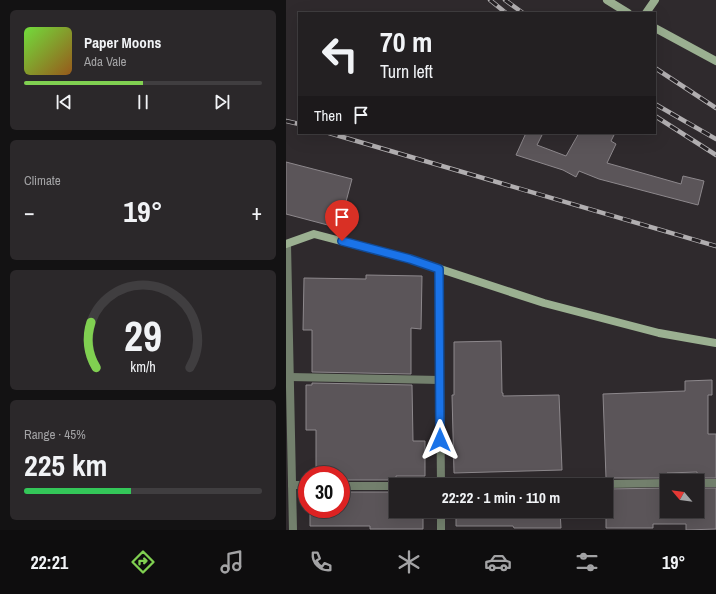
<!DOCTYPE html>
<meta charset="utf-8">
<style>
:root{--surface:#232022;--page:#2b282a;--text:#f1f3f6;--muted:#a3a3a5;--line:#403e40;--accent:#80d051}
body{margin:0;font-family:"Archivo Narrow",sans-serif;background:var(--page);color:var(--text);height:100vh;display:flex;flex-direction:column;font-size:15px;white-space:nowrap}
*{box-sizing:border-box;margin:0}
p{font-size:13px;color:var(--muted)}
.icon{flex:none;width:22px;height:22px;fill:none;stroke:currentColor;stroke-width:2;stroke-linecap:round;stroke-linejoin:round}
.map{position:relative;flex:1;overflow:hidden}
.drawer{display:flex;flex-direction:column;gap:10px;padding:10px;background:#131213;width:286px}
.drawer>*{flex:none}
.hud{position:absolute;left:12px;top:12px;width:358px;height:122px;border-radius:0px;box-shadow:0 4px 16px #0002,0 0 0 1px var(--line);background:#232022;color:var(--text);overflow:hidden}
.needle{width:26px;rotate:299deg}
.fabs{position:absolute;left:374px;top:474px;display:grid;gap:8px}
.fabs a{display:grid;place-items:center;width:44px;height:44px;border-radius:0px;background:var(--surface);box-shadow:0 4px 16px #0002,0 0 0 1px var(--line);font-size:20px}
.speed{position:absolute;left:12px;top:466px;display:flex;gap:8px;font-size:20px;font-weight:700;text-align:center}
.speed>*{display:grid;place-content:center;width:52px;height:52px;border-radius:50%;background:var(--surface);box-shadow:0 4px 16px #0002,0 0 0 1px var(--line);line-height:1}
.speed .limit{border:6px solid #d22;background:#fff;color:#111}
.pin{position:absolute;display:grid;place-items:center;width:34px;height:34px;color:#fff;margin:-41px -17px;border-radius:50% 50% 50% 0;rotate:-45deg;box-shadow:0 0 4px #0007}
.pin .icon{rotate:45deg}
.me{position:absolute;width:44px;margin:-22px;rotate:0deg;stroke-linejoin:round;filter:drop-shadow(0 0 3px #0008)}
.turn{display:flex;align-items:center;gap:14px;height:84px;padding:0 16px;font-size:18px}
.turn .icon{width:52px;height:52px;stroke-width:2.5}
.turn b{display:block;font-size:28px;line-height:34px}
.then{display:flex;align-items:center;height:38px;padding:0 16px;background:#0003;gap:8px;font-size:15px}
.big{font-size:30px;font-weight:700;line-height:1.1}
.drawer .tile{flex:1;display:flex;flex-direction:column;justify-content:center;gap:6px;min-width:0;padding:0 14px;border-radius:6px;background:var(--page)}
.drawer .dial{align-items:center;gap:0}
.dial svg{height:104px;overflow:visible;fill:none;stroke:var(--line);stroke-width:7;stroke-linecap:round;text-anchor:middle}
.dial text{fill:var(--text);stroke:none}
.song{display:flex;align-items:center;gap:12px}
.cover{width:48px;height:48px;border-radius:6px;background:linear-gradient(135deg,hsl(100 70% 55%),hsl(30 70% 35%))}
.played{height:4px;border-radius:2px;background:linear-gradient(90deg,var(--accent) 50%,var(--line) 50%)}
.keys{display:flex;justify-content:space-around;direction:ltr}
.heat{display:flex;justify-content:space-between;align-items:center;font-size:22px;direction:ltr}
.charge{height:6px;border-radius:3px;background:linear-gradient(90deg,#34c759 45%,var(--line) 0)}
.trip{position:absolute;left:103px;top:478px;width:224px;height:40px;border-radius:0px;background:var(--surface);box-shadow:0 4px 16px #0002,0 0 0 1px var(--line);font-weight:700;line-height:40px;text-align:center}
.menu{display:flex;height:64px;justify-content:space-around;align-items:center;background:#0e0d0e;color:var(--muted)}
.menu .icon{width:28px;height:28px}
.menu .current{color:var(--accent)}
.menu b{font-size:18px;color:var(--text)}
main{display:flex;flex:1;min-height:0}
.map>svg:first-child{display:block}
</style>
<main>
<section class="drawer">
<div class="tile">
<div class="song"><i class="cover"></i><div><b>Paper Moons</b><p>Ada Vale</p></div></div>
<div class="played"></div>
<div class="keys"><svg class="icon" aria-label="previous" viewBox="0 0 24 24"><path d="M18 5L8 12l10 7zM5 5v14"/></svg><svg class="icon" aria-label="pause" viewBox="0 0 24 24"><path d="M8 5v14M16 5v14"/></svg><svg class="icon" aria-label="next" viewBox="0 0 24 24"><path d="M6 5l10 7-10 7zM19 5v14"/></svg></div>
</div>
<div class="tile"><p>Climate</p>
<div class="heat"><a>−</a><b class="big">19°</b><a>+</a></div>
</div>
<div class="tile dial"><svg viewBox="0 0 100 80">
<path d="M14 69A42 42 0 1 1 86 69"/>
<path d="M14 69A42 42 0 0 1 10 34" stroke="#80d051"/>
<text x="50" y="56" font-size="32" font-weight="700">29</text>
<text x="50" y="72" font-size="11">km/h</text>
</svg></div>
<div class="tile"><p>Range · 45%</p><b class="big">225 km</b><div class="charge"></div></div>
</section>
<div class="map">
<svg width="430" height="530" viewBox="0 0 430 530">
<rect width="100%" height="100%" fill="#2f2a2d"/>
<!-- building -->
<g fill="#5b5559" stroke="#8d888c">
<polygon points="240,133 257,133 251,145 280,156 293,133 329,133 325,141 330,144 321,163 395,184 397,176 418,181 412,205 313,179 293,171 290,177 277,170 230,155"/>
<polygon points="0,162 66,179 53,228 0,214"/>
<polygon points="80,275 136,276 135,329 125,328 125,374 26,372 26,330 17,330 18,278 80,279"/>
<polygon points="215,341 216,393 217,393 217,396 273,395 276,470 168,473 166,395 168,395 168,342"/>
<polygon points="426,380 426,395 422,395 422,434 430,434 430,478 411,478 411,472 381,473 381,478 320,478 317,394 399,391 399,381"/>
<polygon points="26,383 126,385 127,441 139,441 139,476 110,476 110,480 55,480 55,475 30,475 30,430 20,430 20,385 26,385"/>
<polygon points="381,488 381,511 411,511 411,488 430,488 430,529 400,530 400,524 367,524 367,528 320,528 320,489"/>
<polygon points="55,492 110,492 110,511 137,511 137,529 84,529 84,526 24,526 24,509 55,509"/>
<polygon points="170,511 274,511 275,528 228,528 227,526 170,526"/>
</g>
<g fill="none" stroke-linecap="round" stroke-linejoin="round">
<!-- street -->
<g stroke="#73806d" stroke-width="8">
<polyline points="1,244 7,530"/>
<polyline points="153,269 155,485"/>
<polyline points="4,377 154,380"/>
<polyline points="411,483 430,483"/>
<polyline points="6,485 21,485"/>
<polyline points="257,485 381,483"/>
<polyline points="55,486 110,486"/>
<polyline points="155,511 155,530"/>
</g>
<!-- secondary -->
<g stroke="#9bb091" stroke-width="8">
<polyline points="321,0 342,13"/>
<polyline points="360,13 369,0"/>
<polyline points="369,28 430,61"/>
<polyline points="0,244 28,234 124,259 258,303 373,333 430,343"/>
</g>
<!-- rail casing -->
<g stroke="#b1aeb0" stroke-width="4.5">
<g id="rail">
<polyline points="204,0 220,13"/>
<polyline points="219,0 237,13"/>
<polyline points="369,68 430,108"/>
<polyline points="369,104 430,139"/>
<polyline points="369,116 430,155"/>
<polyline points="0,121 13,124"/>
<polyline points="43,133 430,246"/>
</g>
</g>
<!-- rail -->
<use href="#rail" stroke="#252124" stroke-width="3" stroke-dasharray="9" stroke-linecap="butt"/>
</g>
<g fill="none" stroke-linecap="round" stroke-linejoin="round">
<!-- route casing -->
<g stroke="#114b97" stroke-width="10">
<polyline id="route" points="56,241 124,259 153,269 154,440"/>
</g>
<!-- route -->
<use href="#route" stroke="#1a73e8" stroke-width="7"/>
</g>
</svg>
<div class="fabs">
<a><svg class="needle" viewBox="-14 -14 28 28"><path d="M0-13l5 13h-10z" fill="#e53935"/><path d="M0 13l5-13h-10z" fill="#a3a3a5"/></svg></a>
</div>
<div class="speed"><div class="limit">30</div></div>
<div class="pin" style="left:56px;top:241px;background:#d93025"><svg class="icon" aria-label="arrive" viewBox="0 0 24 24"><path d="M6 21V4h12l-3 4 3 4H6"/></svg></div>
<svg class="me" style="left:154px;top:440px" viewBox="-20 -20 40 40"><path d="M0-17L14 15 0 8-14 15z" fill="#1a73e8" stroke="#fff" stroke-width="4"/></svg>
<div class="trip">22:22 · 1 min · 110 m</div>
<div class="hud">
<div class="turn"><svg class="icon" aria-label="left" viewBox="0 0 24 24"><path d="M17 20v-9H6M10 6l-5 5 5 5"/></svg><div><b>70 m</b>Turn left</div></div>
<div class="then">Then<svg class="icon" aria-label="arrive" viewBox="0 0 24 24"><path d="M6 21V4h12l-3 4 3 4H6"/></svg></div>
</div>
</div>
</main>
<nav class="menu">
<b>22:21</b>
<svg class="icon current" aria-label="directions" viewBox="0 0 24 24"><path d="M12 3l9 9-9 9-9-9zM9 14v-3h6M13 9l2 2-2 2"/></svg>
<svg class="icon" aria-label="music" viewBox="0 0 24 24"><path d="M9 18V5l10-2v13"/><circle cx="6" cy="18" r="3"/><circle cx="16" cy="16" r="3"/></svg>
<svg class="icon" aria-label="phone" viewBox="0 0 24 24"><path d="M5 4h4l2 5-3 2q2 4 5 5l2-3 5 2v4C11 20 4 13 5 4z"/></svg>
<svg class="icon" aria-label="climate" viewBox="0 0 24 24"><path d="M12 3v18M4 7l16 10M4 17L20 7"/></svg>
<svg class="icon" aria-label="car" viewBox="0 0 24 24"><path d="M5 17H2v-5l4-1 3-4h7l3 4 3 1v5h-3M9 17h6M6 11h13"/><circle cx="7" cy="17" r="2"/><circle cx="17" cy="17" r="2"/></svg>
<svg class="icon" aria-label="filters" viewBox="0 0 24 24"><path d="M4 7h16M4 17h16"/><circle cx="9" cy="7" r="2"/><circle cx="15" cy="17" r="2"/></svg>
<b>19°</b>
</nav>
